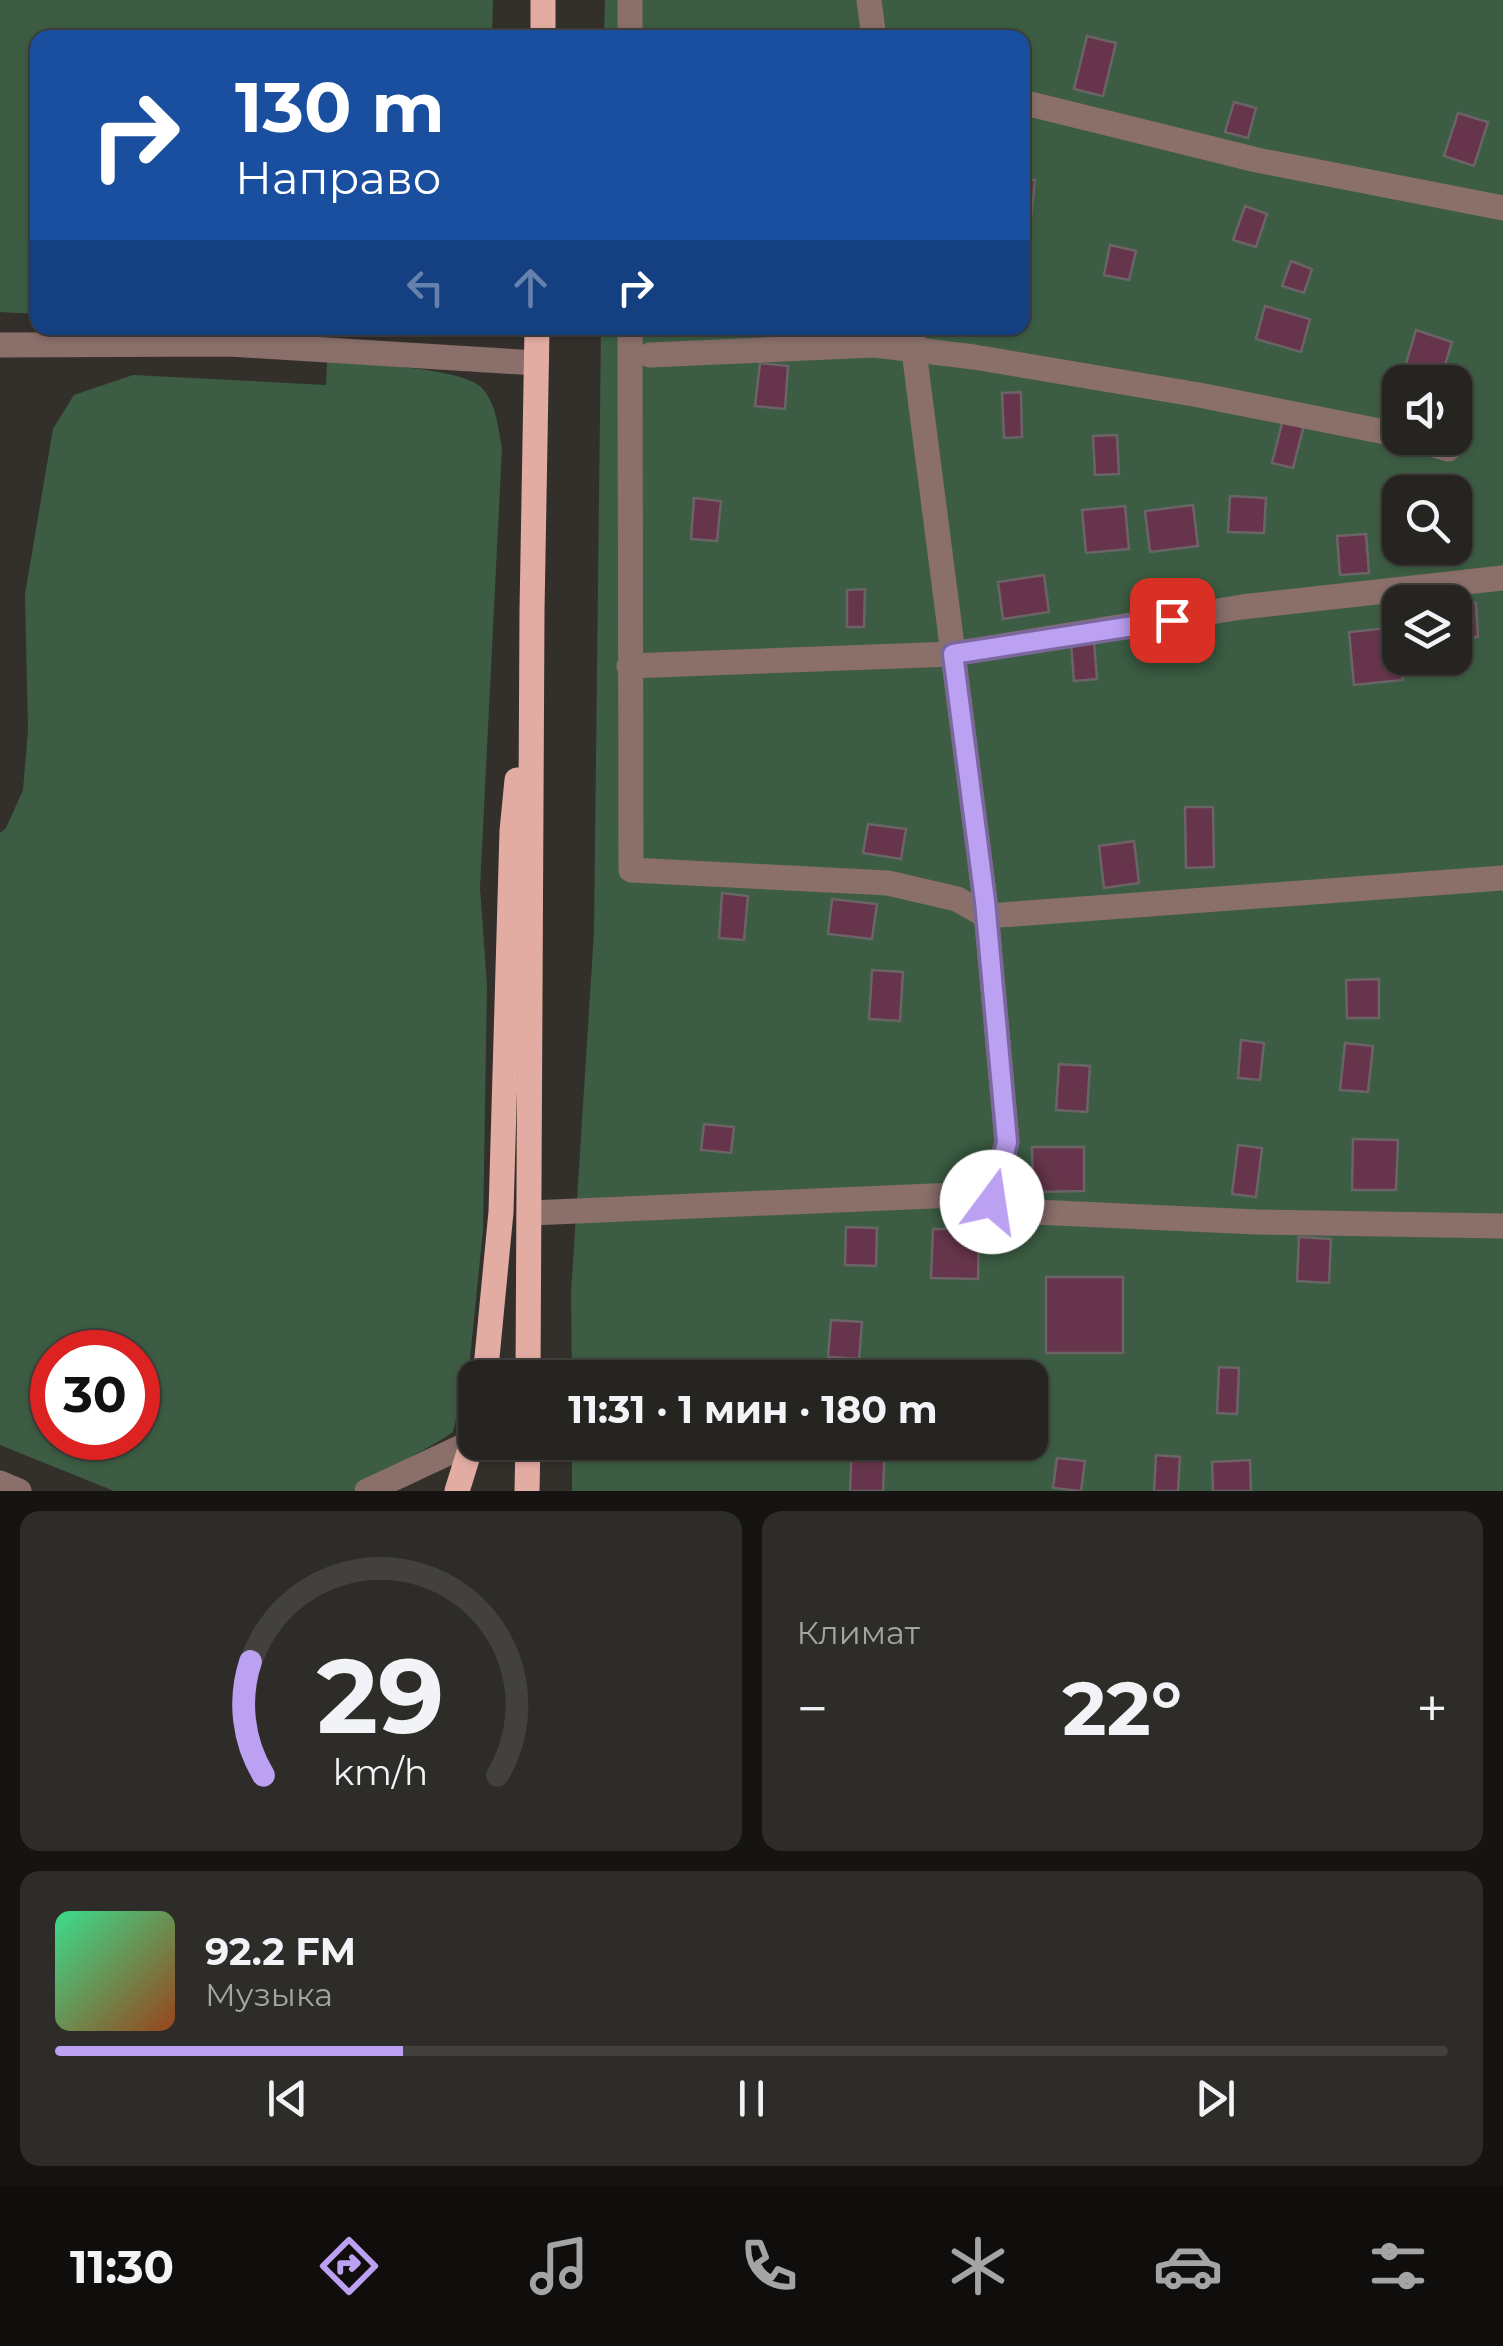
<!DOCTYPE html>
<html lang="ru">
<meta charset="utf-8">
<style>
:root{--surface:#262420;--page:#2e2c29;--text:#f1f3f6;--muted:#a4a4a5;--line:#42413e;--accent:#bca0f2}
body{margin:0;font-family:Montserrat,sans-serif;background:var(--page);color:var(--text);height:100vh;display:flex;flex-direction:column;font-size:38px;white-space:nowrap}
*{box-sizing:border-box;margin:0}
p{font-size:32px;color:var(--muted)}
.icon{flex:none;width:55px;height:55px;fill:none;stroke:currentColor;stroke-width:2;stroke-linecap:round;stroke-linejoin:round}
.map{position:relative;height:1491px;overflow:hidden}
.sheet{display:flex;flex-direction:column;gap:20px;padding:20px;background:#151412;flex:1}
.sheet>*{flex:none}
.hud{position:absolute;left:30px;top:30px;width:1000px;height:305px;border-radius:20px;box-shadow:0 2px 8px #0004,0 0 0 2px var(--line);background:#1a4fa0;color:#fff;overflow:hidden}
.controls{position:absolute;left:1382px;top:365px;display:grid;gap:20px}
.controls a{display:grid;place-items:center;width:90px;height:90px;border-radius:20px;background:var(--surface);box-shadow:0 2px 8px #0004,0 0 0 2px var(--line);font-size:50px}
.speed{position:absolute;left:30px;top:1330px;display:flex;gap:20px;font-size:50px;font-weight:700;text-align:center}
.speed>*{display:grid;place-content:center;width:130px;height:130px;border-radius:50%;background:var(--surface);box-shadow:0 2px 8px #0004,0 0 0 2px var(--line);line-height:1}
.speed .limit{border:15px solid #d22;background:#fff;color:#111}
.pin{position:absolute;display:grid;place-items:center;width:85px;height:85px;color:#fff;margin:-42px;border-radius:20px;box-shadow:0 5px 15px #0006}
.me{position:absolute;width:110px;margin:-55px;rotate:14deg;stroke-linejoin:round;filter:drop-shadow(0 0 8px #0008)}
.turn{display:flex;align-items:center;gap:35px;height:210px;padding:0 40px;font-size:45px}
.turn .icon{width:130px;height:130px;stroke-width:2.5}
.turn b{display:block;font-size:70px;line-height:85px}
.lanes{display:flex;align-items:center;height:95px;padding:0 40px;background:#0003;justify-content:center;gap:50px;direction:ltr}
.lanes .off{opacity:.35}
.big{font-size:75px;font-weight:700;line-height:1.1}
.sheet .tile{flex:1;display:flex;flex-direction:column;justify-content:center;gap:15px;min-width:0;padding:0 35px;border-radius:20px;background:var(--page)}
.sheet .dial{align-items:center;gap:0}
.dial svg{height:260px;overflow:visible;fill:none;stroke:var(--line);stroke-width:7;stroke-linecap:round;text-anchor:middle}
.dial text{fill:var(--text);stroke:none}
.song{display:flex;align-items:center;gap:30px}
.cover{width:120px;height:120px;border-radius:15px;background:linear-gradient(135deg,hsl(150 70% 55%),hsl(20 70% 35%))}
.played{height:10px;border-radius:5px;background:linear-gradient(90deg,var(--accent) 25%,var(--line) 25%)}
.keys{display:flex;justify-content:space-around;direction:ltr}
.heat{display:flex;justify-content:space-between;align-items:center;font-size:55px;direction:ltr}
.sheet .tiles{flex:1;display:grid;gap:20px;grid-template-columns:1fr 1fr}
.tile:last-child{grid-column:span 2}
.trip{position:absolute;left:458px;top:1360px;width:590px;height:100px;border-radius:20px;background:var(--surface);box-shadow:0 2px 8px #0004,0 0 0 2px var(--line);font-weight:700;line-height:100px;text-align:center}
.tabs{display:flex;height:160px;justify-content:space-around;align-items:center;background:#0f0e0d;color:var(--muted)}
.tabs .icon{width:70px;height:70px}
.tabs .selected{color:var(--accent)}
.tabs b{font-size:45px;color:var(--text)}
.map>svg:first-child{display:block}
</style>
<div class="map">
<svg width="1503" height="1491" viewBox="0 0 1503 1491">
<rect width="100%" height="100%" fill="#33302b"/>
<!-- green -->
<g fill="#3c5d43" fill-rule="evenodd">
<polygon points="0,0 493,0 492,37 38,38 37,314 0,312"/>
<path d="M605 0H1503V1491H572V1443L1030 1442V1378H572L571 1294 594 932 601 328H1022V38L604 37ZM1400 382H1455V438H1400ZM1400 492H1455V548H1400ZM1400 602H1455V658H1400Z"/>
<path d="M327 361C359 364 462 367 482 388 497 405 498 428 502 448L480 888 487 985 483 1230 469 1368 453 1432C421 1454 385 1468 353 1491H114L0 1445V833L6 828 23 790 28 730 25 594 53 429 74 395 133 375 326 385ZM52 1352H138V1438H52Z"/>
</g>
<!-- building -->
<g fill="#67354b" stroke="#6b6467" stroke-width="2.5">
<polygon points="1087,36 1116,43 1103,96 1074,89"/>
<polygon points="1234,102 1256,108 1248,138 1225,132"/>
<polygon points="1458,113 1488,122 1474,166 1444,156"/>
<polygon points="1022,179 1035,180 1031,219 1022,218"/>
<polygon points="1245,206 1267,214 1256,247 1233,240"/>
<polygon points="1110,245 1136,251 1129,280 1104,275"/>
<polygon points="1291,261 1312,269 1304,293 1282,286"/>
<polygon points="1265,306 1310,319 1301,352 1256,339"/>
<polygon points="686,328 715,328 715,336 686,335"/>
<polygon points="1416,330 1452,342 1440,381 1404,370"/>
<polygon points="760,363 788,366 785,409 755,406"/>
<polygon points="1021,392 1022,437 1004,438 1002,393"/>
<polygon points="1283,419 1304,425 1293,468 1272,463"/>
<polygon points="1117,435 1119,474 1095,475 1093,436"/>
<polygon points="1230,496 1266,498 1264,533 1228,532"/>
<polygon points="694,498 721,501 717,541 691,539"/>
<polygon points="1193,505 1198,546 1150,552 1145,511"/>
<polygon points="1125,506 1129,549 1086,553 1082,510"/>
<polygon points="1366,534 1369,573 1340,575 1337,536"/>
<polygon points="1044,575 1049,612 1003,619 998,582"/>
<polygon points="865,589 864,627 847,627 847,590"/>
<polygon points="1476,603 1478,637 1455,639 1455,604"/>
<polygon points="1397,627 1403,680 1354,685 1349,632"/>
<polygon points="1094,641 1097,679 1074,681 1071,643"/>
<polygon points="1185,807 1213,807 1214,867 1186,868"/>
<polygon points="868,824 906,829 901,859 863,853"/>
<polygon points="1134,841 1139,883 1104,888 1099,846"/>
<polygon points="722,893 748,896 744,940 719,938"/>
<polygon points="832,899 877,904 872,939 828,934"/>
<polygon points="872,970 903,972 900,1021 869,1019"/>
<polygon points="1379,979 1379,1018 1347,1018 1346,980"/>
<polygon points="1241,1040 1264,1043 1260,1080 1238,1078"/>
<polygon points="1345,1043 1373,1046 1368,1092 1340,1090"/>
<polygon points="1059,1064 1090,1066 1087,1112 1056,1110"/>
<polygon points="704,1124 734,1127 731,1153 701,1150"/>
<polygon points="1353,1139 1398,1140 1396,1190 1352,1190"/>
<polygon points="1238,1145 1262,1148 1256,1197 1232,1194"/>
<polygon points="1032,1147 1084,1147 1084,1191 1033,1192"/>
<polygon points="846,1227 877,1228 876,1266 845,1265"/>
<polygon points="933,1229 979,1229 978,1279 931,1278"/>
<polygon points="1299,1237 1331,1239 1329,1283 1297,1281"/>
<rect x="1046" y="1277" width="77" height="76"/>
<polygon points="831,1320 862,1322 859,1359 828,1357"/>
<polygon points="1219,1367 1239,1368 1237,1414 1217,1413"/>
<polygon points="852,1442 885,1442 883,1491 850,1491"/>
<polygon points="1156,1455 1180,1457 1178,1491 1154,1491"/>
<polygon points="1057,1458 1085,1461 1081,1491 1053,1488"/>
<polygon points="1250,1460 1251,1491 1213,1491 1212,1462"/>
</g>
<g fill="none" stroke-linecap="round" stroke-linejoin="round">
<!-- minor -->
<g stroke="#8a6f6a" stroke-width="25">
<polyline points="630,0 630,38"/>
<polyline points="869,0 874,38"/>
<polyline points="1022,102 1257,160 1503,208"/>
<polyline points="630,328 631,870 888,883 957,899 987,916 1503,878"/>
<polyline points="911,328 985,901 1007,1141 992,1201"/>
<polyline points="0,345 230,344 536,363"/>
<polyline points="650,355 875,345 974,357 1199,395 1400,435"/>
<polyline points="1409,438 1448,449"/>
<polyline points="629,666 953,654 1242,607 1503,578"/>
<polyline points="530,1213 956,1195 1034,1212 1257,1222 1503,1226"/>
<polyline points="0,1483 19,1491"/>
<polyline points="367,1491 474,1441"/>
</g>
<!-- major -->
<g stroke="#e3aca3" stroke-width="25">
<polyline points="543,38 543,0"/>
<polyline points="485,1378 501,1212 512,831 517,780"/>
<polyline points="528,1378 532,611 537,328"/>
<polyline points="457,1491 475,1433"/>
<polyline points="527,1491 528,1442"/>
</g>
</g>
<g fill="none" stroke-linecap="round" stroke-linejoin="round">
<!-- route casing -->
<g stroke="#7a689d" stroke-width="25">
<polyline id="route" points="992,1202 1007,1142 985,901 953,654 1172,620"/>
</g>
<!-- route -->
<use href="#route" stroke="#bca0f2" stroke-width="18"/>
</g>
</svg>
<div class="controls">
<a><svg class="icon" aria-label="sound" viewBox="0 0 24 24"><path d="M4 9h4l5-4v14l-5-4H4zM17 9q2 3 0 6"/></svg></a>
<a><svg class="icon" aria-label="search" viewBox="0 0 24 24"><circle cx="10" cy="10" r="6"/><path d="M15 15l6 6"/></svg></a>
<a><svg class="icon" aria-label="layers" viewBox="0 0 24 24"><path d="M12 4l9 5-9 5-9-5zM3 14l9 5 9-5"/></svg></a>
</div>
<div class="speed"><div class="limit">30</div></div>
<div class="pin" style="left:1172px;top:620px;background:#d93025"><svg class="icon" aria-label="arrive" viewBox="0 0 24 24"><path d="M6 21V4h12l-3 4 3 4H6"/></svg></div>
<svg class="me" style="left:992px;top:1202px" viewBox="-20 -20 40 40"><circle r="19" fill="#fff"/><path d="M0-13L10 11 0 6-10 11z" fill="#bca0f2"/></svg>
<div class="trip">11:31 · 1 мин · 180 m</div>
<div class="hud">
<div class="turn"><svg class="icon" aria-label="right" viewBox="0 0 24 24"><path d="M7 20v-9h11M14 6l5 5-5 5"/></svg><div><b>130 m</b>Направо</div></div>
<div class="lanes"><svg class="icon off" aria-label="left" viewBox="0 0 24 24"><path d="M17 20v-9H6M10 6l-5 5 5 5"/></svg><svg class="icon off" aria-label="ahead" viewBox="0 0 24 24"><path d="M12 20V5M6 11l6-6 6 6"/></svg><svg class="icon" aria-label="right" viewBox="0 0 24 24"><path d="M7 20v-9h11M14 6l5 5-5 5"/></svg></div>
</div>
</div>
<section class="sheet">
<div class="tiles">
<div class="tile dial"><svg viewBox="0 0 100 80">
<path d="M14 69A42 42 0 1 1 86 69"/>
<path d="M14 69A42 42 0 0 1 10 34" stroke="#bca0f2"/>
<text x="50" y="56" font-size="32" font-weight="700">29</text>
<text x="50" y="72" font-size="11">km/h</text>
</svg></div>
<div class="tile"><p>Климат</p>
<div class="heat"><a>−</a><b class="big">22°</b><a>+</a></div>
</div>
<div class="tile">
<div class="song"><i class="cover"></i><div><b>92.2 FM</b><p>Музыка</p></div></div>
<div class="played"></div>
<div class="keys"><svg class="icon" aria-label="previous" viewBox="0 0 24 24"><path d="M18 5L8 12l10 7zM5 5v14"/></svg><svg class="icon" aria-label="pause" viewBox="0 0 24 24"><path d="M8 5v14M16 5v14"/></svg><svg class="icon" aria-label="next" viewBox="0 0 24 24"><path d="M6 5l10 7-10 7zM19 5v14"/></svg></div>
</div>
</div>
</section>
<nav class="tabs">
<b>11:30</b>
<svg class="icon selected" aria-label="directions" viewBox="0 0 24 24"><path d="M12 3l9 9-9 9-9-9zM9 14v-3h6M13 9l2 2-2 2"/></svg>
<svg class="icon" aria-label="music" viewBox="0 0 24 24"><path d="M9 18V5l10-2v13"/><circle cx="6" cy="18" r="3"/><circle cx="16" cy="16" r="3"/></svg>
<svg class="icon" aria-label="phone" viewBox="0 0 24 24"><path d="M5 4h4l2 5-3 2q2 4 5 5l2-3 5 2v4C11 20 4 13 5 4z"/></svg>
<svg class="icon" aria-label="climate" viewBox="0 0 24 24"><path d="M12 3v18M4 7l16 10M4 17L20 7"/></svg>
<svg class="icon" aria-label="car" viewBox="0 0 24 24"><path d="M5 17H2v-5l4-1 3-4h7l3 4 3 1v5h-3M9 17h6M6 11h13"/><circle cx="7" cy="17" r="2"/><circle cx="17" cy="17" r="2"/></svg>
<svg class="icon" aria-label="filters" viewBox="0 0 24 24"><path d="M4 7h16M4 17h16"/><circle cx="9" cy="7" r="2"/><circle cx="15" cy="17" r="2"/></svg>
</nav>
